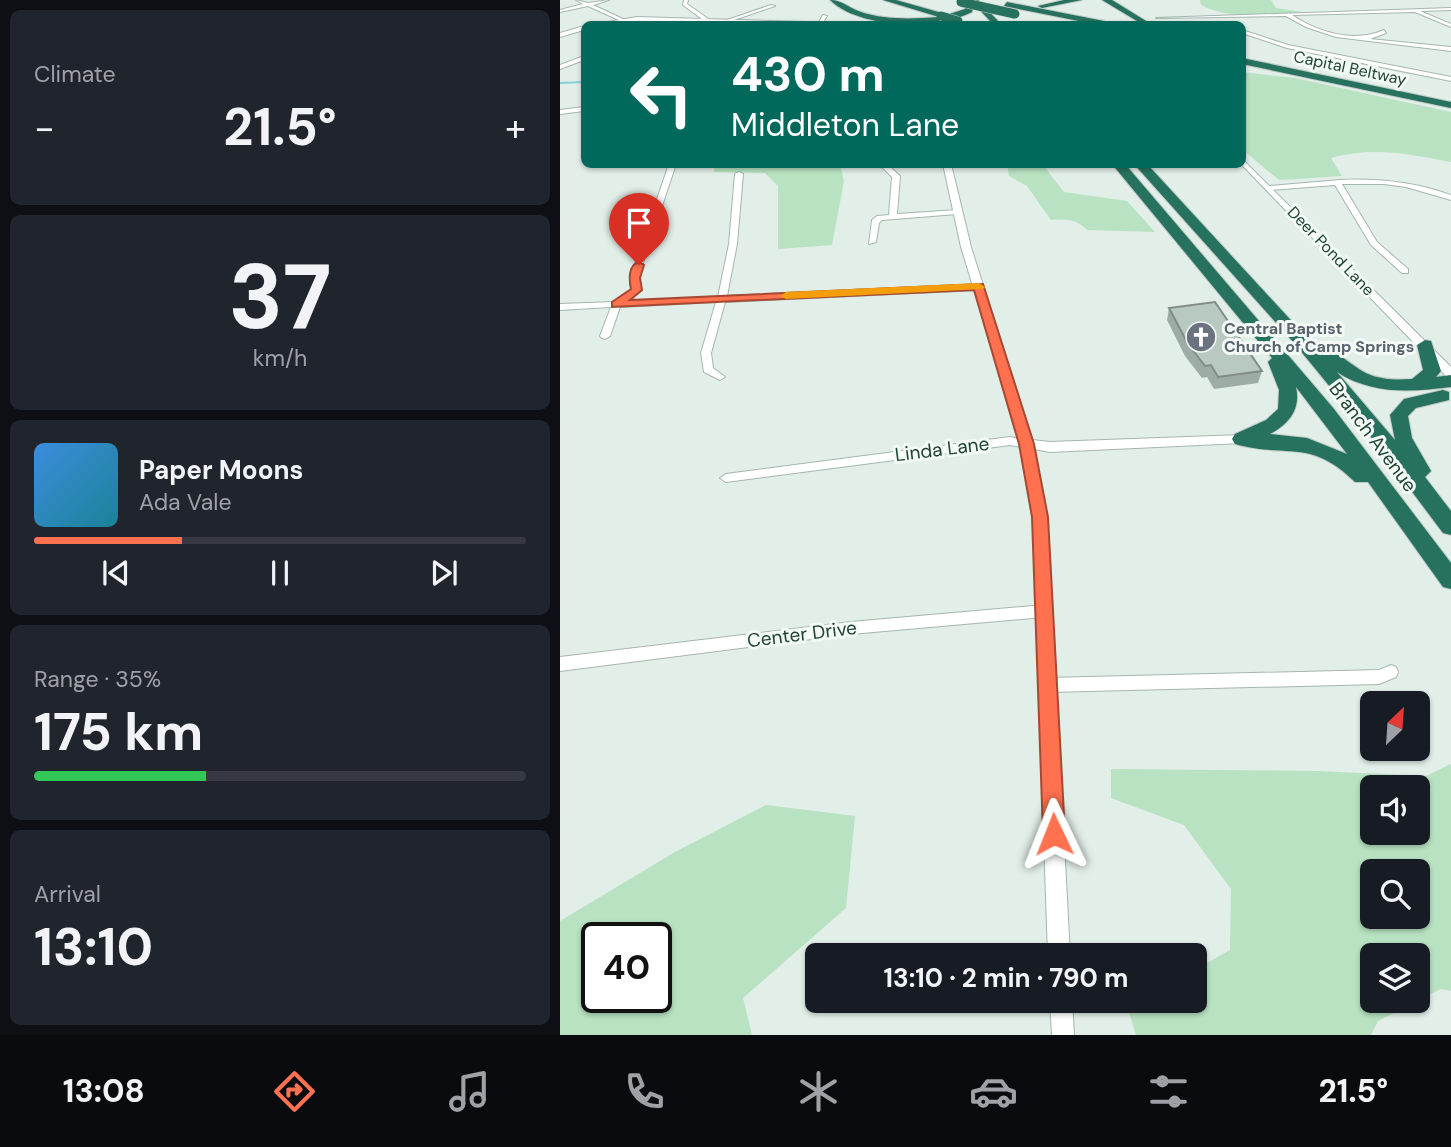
<!DOCTYPE html>
<meta charset="utf-8">
<style>
:root{--surface:#171b24;--page:#20242c;--text:#f1f3f6;--muted:#9ea1a6;--line:#363941;--accent:#ff714f}
body{margin:0;font-family:"DM Sans",sans-serif;background:var(--page);color:var(--text);height:100vh;display:flex;flex-direction:column;font-size:26px;white-space:nowrap}
*{box-sizing:border-box;margin:0}
p{font-size:23px;color:var(--muted)}
.icon{flex:none;width:38px;height:38px;fill:none;stroke:currentColor;stroke-width:2;stroke-linecap:round;stroke-linejoin:round}
.map{position:relative;flex:1;overflow:hidden}
.drawer{display:flex;flex-direction:column;gap:10px;padding:10px;background:#0d0f14;width:560px}
.drawer>*{flex:none}
.hud{position:absolute;left:21px;top:21px;width:665px;height:147px;border-radius:10px;box-shadow:0 2px 5px #0004;background:#00695c;color:#fff;overflow:hidden}
.needle{width:46px;rotate:25deg}
.fabs{position:absolute;left:800px;top:691px;display:grid;gap:14px}
.fabs a{display:grid;place-items:center;width:70px;height:70px;border-radius:10px;background:var(--surface);box-shadow:0 2px 5px #0004;font-size:35px}
.speed{position:absolute;left:21px;top:922px;display:flex;gap:14px;font-size:35px;font-weight:700;text-align:center}
.speed>*{display:grid;place-content:center;width:91px;height:91px;border-radius:50%;background:var(--surface);box-shadow:0 2px 5px #0004;line-height:1}
.speed .limit{border:4px solid #111;border-radius:10px;background:#fff;color:#111}
.pin{position:absolute;display:grid;place-items:center;width:60px;height:60px;color:#fff;margin:-72px -30px;border-radius:50% 50% 50% 0;rotate:-45deg;box-shadow:0 0 7px #0007}
.pin .icon{rotate:45deg}
.me{position:absolute;width:77px;margin:-38px;rotate:358deg;stroke-linejoin:round;filter:drop-shadow(0 0 5px #0008)}
.turn{display:flex;align-items:center;gap:24px;height:147px;padding:0 35px;font-size:32px}
.turn .icon{width:91px;height:91px;stroke-width:2.5}
.turn b{display:block;font-size:49px;line-height:60px}
.big{font-size:52px;font-weight:700;line-height:1.1}
.drawer .tile{flex:1;display:flex;flex-direction:column;justify-content:center;gap:10px;min-width:0;padding:0 24px;border-radius:10px;background:var(--page)}
.drawer .dial{align-items:center;gap:0}
.dial b{font-size:91px;line-height:1}
.song{display:flex;align-items:center;gap:21px}
.cover{width:84px;height:84px;border-radius:10px;background:linear-gradient(135deg,hsl(210 70% 55%),hsl(190 70% 35%))}
.played{height:7px;border-radius:4px;background:linear-gradient(90deg,var(--accent) 30%,var(--line) 30%)}
.keys{display:flex;justify-content:space-around;direction:ltr}
.heat{display:flex;justify-content:space-between;align-items:center;font-size:38px;direction:ltr}
.charge{height:10px;border-radius:5px;background:linear-gradient(90deg,#34c759 35%,var(--line) 0)}
.trip{position:absolute;left:245px;top:943px;width:402px;height:70px;border-radius:10px;background:var(--surface);box-shadow:0 2px 5px #0004;font-weight:700;line-height:70px;text-align:center}
.tab-bar{display:flex;height:112px;justify-content:space-around;align-items:center;background:#090b0e;color:var(--muted)}
.tab-bar .icon{width:49px;height:49px}
.tab-bar .on{color:var(--accent)}
.tab-bar b{font-size:32px;color:var(--text)}
main{display:flex;flex:1;min-height:0}
.map>svg:first-child{display:block}
</style>
<main>
<section class="drawer">
<div class="tile"><p>Climate</p>
<div class="heat"><a>−</a><b class="big">21.5°</b><a>+</a></div>
</div>
<div class="tile dial"><b>37</b><p>km/h</p></div>
<div class="tile">
<div class="song"><i class="cover"></i><div><b>Paper Moons</b><p>Ada Vale</p></div></div>
<div class="played"></div>
<div class="keys"><svg class="icon" aria-label="previous" viewBox="0 0 24 24"><path d="M18 5L8 12l10 7zM5 5v14"/></svg><svg class="icon" aria-label="pause" viewBox="0 0 24 24"><path d="M8 5v14M16 5v14"/></svg><svg class="icon" aria-label="next" viewBox="0 0 24 24"><path d="M6 5l10 7-10 7zM19 5v14"/></svg></div>
</div>
<div class="tile"><p>Range · 35%</p><b class="big">175 km</b><div class="charge"></div></div>
<div class="tile"><p>Arrival</p><b class="big">13:10</b></div>
</section>
<div class="map">
<svg width="891" height="1035" viewBox="0 0 891 1035">
<rect width="100%" height="100%" fill="#e2eee8"/>
<!-- green -->
<g fill="#b8e2c1" fill-rule="evenodd">
<path d="M640 0H711L716 8 743 12C709 14 672 21 641 5Z"/>
<path d="M682 72 735 78 891 112V162C851 154 811 146 771 158L782 176 719 180 683 150Z"/>
<polygon points="155,165 280,165 284,181 272,245 218,249 218,186 205,173 154,172"/>
<path d="M447 165H483L504 192 567 201 595 232 527 230C517 219 505 219 491 220L467 186 449 176Z"/>
<path d="M891 764V991L881 989 818 1021 811 1035H576L568 1009 582 1001H635V970L670 950 671 889 624 825 551 798V769L757 771 866 776ZM812 788H858V833H812ZM812 872H858V917H812ZM812 956H858V1001H812Z"/>
<path d="M206 805 295 816 286 908 183 998 192 1035H0V921L115 852ZM96 938V998H37V938Z"/>
</g>
<g fill="none" stroke-linecap="round" stroke-linejoin="round">
<!-- stream -->
<polyline stroke="#83d1da" stroke-width="2" points="0,83 24,82"/>
<!-- minor casing -->
<g stroke="#a4b7af" stroke-width="2">
<g id="minor">
<polygon points="16,0 28,3 49,0 33,5 65,20 61,21 28,6 0,12 0,10 23,4"/>
<polygon points="124,0 128,0 127,4 150,20 150,22 146,22 123,5"/>
<polygon points="211,5 215,6 168,22 164,21"/>
<path d="M891 8V10L860 11 891 24V27L855 12 732 15C759 33 794 43 824 30L826 33 810 39 891 47V51L776 37 746 27 726 16 596 18Z"/>
<polygon points="263,15 267,16 262,24 258,24"/>
<polygon points="91,18 95,18 94,21 109,18 111,19 88,24"/>
<polygon points="136,19 138,21 121,24 121,23"/>
<polygon points="682,30 728,45 891,77 891,81 727,48 682,33"/>
<polygon points="24,56 24,60 0,69 0,65"/>
<polygon points="24,107 24,111 0,114 0,110"/>
<polygon points="109,164 116,164 78,278 81,290 67,301 158,297 169,244 175,174 179,172 183,174 177,244 167,296 419,284 423,287 419,290 165,302 151,353 153,368 165,377 160,380 144,372 141,353 156,302 60,307 50,336 45,339 42,338 40,336 51,307 0,310 0,304 55,302 72,289 70,278"/>
<polygon points="319,164 327,164 340,176 337,214 397,210 401,212 397,214 322,220 319,223 316,242 309,244 312,220 317,216 329,215 332,177"/>
<path d="M780 180C819 178 854 182 891 195V200L846 187 824 184H782L817 242 848 269V273H842L811 245 775 185 710 190 706 188 710 186Z"/>
<polygon points="450,437 471,441 473,444 467,448 450,445 166,482 160,478 166,474"/>
<polygon points="485,605 490,607 492,611 490,615 485,617 291,634 0,671 0,657 291,622"/>
<polygon points="831,665 836,667 838,672 836,677 819,684 488,692 483,690 481,685 483,680 488,678 819,670"/>
</g>
</g>
<!-- tertiary casing -->
<g stroke="#a4b7af" stroke-width="2">
<g id="tertiary">
<polygon points="77,17 248,22 251,24 77,21 36,24"/>
<polygon points="24,26 24,30 0,37 0,33"/>
<polygon points="682,159 891,367 891,378 887,377 681,164"/>
<polygon points="383,164 391,164 411,247 472,440 490,442 682,435 688,439 682,443 490,452 474,449 487,517 510,956 488,956 473,517 461,444 401,247"/>
<polygon points="490,1001 512,1001 514,1035 492,1035"/>
</g>
</g>
<!-- motorway casing -->
<g stroke="#c0cac7" stroke-width="2">
<g id="motorway">
<path d="M270 0C282 0 289 8 301 12 325 20 353 19 379 17L323 0H336L382 13 380 17 405 9 406 0H418L441 24H433L414 4 412 12C377 30 299 29 270 0Z"/>
<polygon points="504,0 522,0 482,8 478,6"/>
<polygon points="542,0 552,0 591,24 582,24"/>
<polygon points="447,2 544,21 548,24 534,24 444,6"/>
<polygon points="682,58 891,102 891,108 682,64"/>
<path d="M552 164H565L774 409 891 563V589L883 587 808 482H795C749 437 727 459 675 444L672 439 675 434 706 420 718 409 719 390 708 362 712 358ZM736 387 787 454 747 438 710 434C729 424 741 409 736 387Z"/>
<path d="M574 164H587L750 341C764 339 792 367 808 374 822 380 837 380 852 379L863 370 857 345 865 340 871 341 881 371 876 377 891 375V387C852 392 812 395 777 372L835 440 830 415 844 399 883 390 889 392V400L856 408 848 416 852 438 871 471 865 477 891 511V535L883 533 811 437 735 344Z"/>
</g>
</g>
<!-- minor -->
<use href="#minor" fill="#fff" fill-rule="evenodd"/>
<!-- tertiary -->
<use href="#tertiary" fill="#fff" fill-rule="evenodd"/>
<!-- motorway -->
<use href="#motorway" fill="#27725f" fill-rule="evenodd"/>
<!-- motorway-bridge casing -->
<g stroke="#c0cac7" stroke-width="10" stroke-linecap="butt">
<g id="motorway-bridge">
<polyline points="401,2 455,14"/>
<polyline points="381,16 398,21"/>
</g>
</g>
<!-- motorway-bridge -->
<use href="#motorway-bridge" stroke="#27725f" stroke-width="9"/>
</g>
<!-- wall -->
<polygon fill="#9dada6" points="609,308 702,371 698,383 654,389 647,377 642,378 625,356 607,320"/>
<!-- building -->
<polygon fill="#b7c9c1" stroke="#808d87" stroke-width="2" points="655,302 702,371 658,377 651,365 645,366 628,344 609,308"/>
<!-- route -->
<path fill="#ff714f" stroke="#a64933" stroke-width="2" d="M79 262 84 265 80 278 82 290 70 300 423 284 474 444 488 517 505 834 502 842 494 845 486 842 483 834 472 517 459 444 414 290 52 307V302L71 289C69 280 68 265 79 262Z"/>
<!-- slow -->
<polygon fill="#f59e0b" points="419,283 425,287 423,289 226,299 220,296 226,292"/>
<!-- icons -->
<defs>
<g id="church-disc" transform="scale(1.575)"><circle r="9.5" fill="#6b7280" stroke="#f3faf6"/><path d="M-1.2-6h2.4v3.5h3.3v2.4h-3.3V6h-2.4V-.1h-3.3v-2.4h3.3Z" fill="#fff"/></g>
</defs>
<g fill-rule="evenodd">
<use href="#church-disc" x="641" y="337"/>
</g>
<g text-anchor="middle" dominant-baseline="central" stroke-width="6" stroke-linejoin="round" paint-order="stroke">
<!-- far-street labels -->
<g font-size="16" fill="#1f4237" stroke="#f3faf6">
<text transform="translate(790 68) rotate(12)">Capital Beltway</text>
<text transform="translate(771 251) rotate(46)">Deer Pond Lane</text>
</g>
<!-- far-worship labels -->
<g font-size="16" font-weight="bold" fill="#5b616d" stroke="#f3faf6" text-anchor="start">
<text x="664" y="328">Central Baptist<tspan x="664" dy="18">Church of Camp Springs</tspan></text>
</g>
<!-- street labels -->
<g font-size="19" fill="#1f4237" stroke="#f3faf6">
<text transform="translate(813 437) rotate(53)">Branch Avenue</text>
<text transform="translate(382 449) rotate(-7)">Linda Lane</text>
<text transform="translate(242 634) rotate(-7)">Center Drive</text>
</g>
</g>
</svg>
<div class="fabs">
<a><svg class="needle" viewBox="-14 -14 28 28"><path d="M0-13l5 13h-10z" fill="#e53935"/><path d="M0 13l5-13h-10z" fill="#9ea1a6"/></svg></a>
<a><svg class="icon" aria-label="sound" viewBox="0 0 24 24"><path d="M4 9h4l5-4v14l-5-4H4zM17 9q2 3 0 6"/></svg></a>
<a><svg class="icon" aria-label="search" viewBox="0 0 24 24"><circle cx="10" cy="10" r="6"/><path d="M15 15l6 6"/></svg></a>
<a><svg class="icon" aria-label="layers" viewBox="0 0 24 24"><path d="M12 4l9 5-9 5-9-5zM3 14l9 5 9-5"/></svg></a>
</div>
<div class="speed"><div class="limit">40</div></div>
<div class="pin" style="left:79px;top:265px;background:#d93025"><svg class="icon" aria-label="arrive" viewBox="0 0 24 24"><path d="M6 21V4h12l-3 4 3 4H6"/></svg></div>
<svg class="me" style="left:494px;top:834px" viewBox="-20 -20 40 40"><path d="M0-17L14 15 0 8-14 15z" fill="#ff714f" stroke="#fff" stroke-width="4"/></svg>
<div class="trip">13:10 · 2 min · 790 m</div>
<div class="hud">
<div class="turn"><svg class="icon" aria-label="left" viewBox="0 0 24 24"><path d="M17 20v-9H6M10 6l-5 5 5 5"/></svg><div><b>430 m</b>Middleton Lane</div></div>
</div>
</div>
</main>
<nav class="tab-bar">
<b>13:08</b>
<svg class="icon on" aria-label="directions" viewBox="0 0 24 24"><path d="M12 3l9 9-9 9-9-9zM9 14v-3h6M13 9l2 2-2 2"/></svg>
<svg class="icon" aria-label="music" viewBox="0 0 24 24"><path d="M9 18V5l10-2v13"/><circle cx="6" cy="18" r="3"/><circle cx="16" cy="16" r="3"/></svg>
<svg class="icon" aria-label="phone" viewBox="0 0 24 24"><path d="M5 4h4l2 5-3 2q2 4 5 5l2-3 5 2v4C11 20 4 13 5 4z"/></svg>
<svg class="icon" aria-label="climate" viewBox="0 0 24 24"><path d="M12 3v18M4 7l16 10M4 17L20 7"/></svg>
<svg class="icon" aria-label="car" viewBox="0 0 24 24"><path d="M5 17H2v-5l4-1 3-4h7l3 4 3 1v5h-3M9 17h6M6 11h13"/><circle cx="7" cy="17" r="2"/><circle cx="17" cy="17" r="2"/></svg>
<svg class="icon" aria-label="filters" viewBox="0 0 24 24"><path d="M4 7h16M4 17h16"/><circle cx="9" cy="7" r="2"/><circle cx="15" cy="17" r="2"/></svg>
<b>21.5°</b>
</nav>
